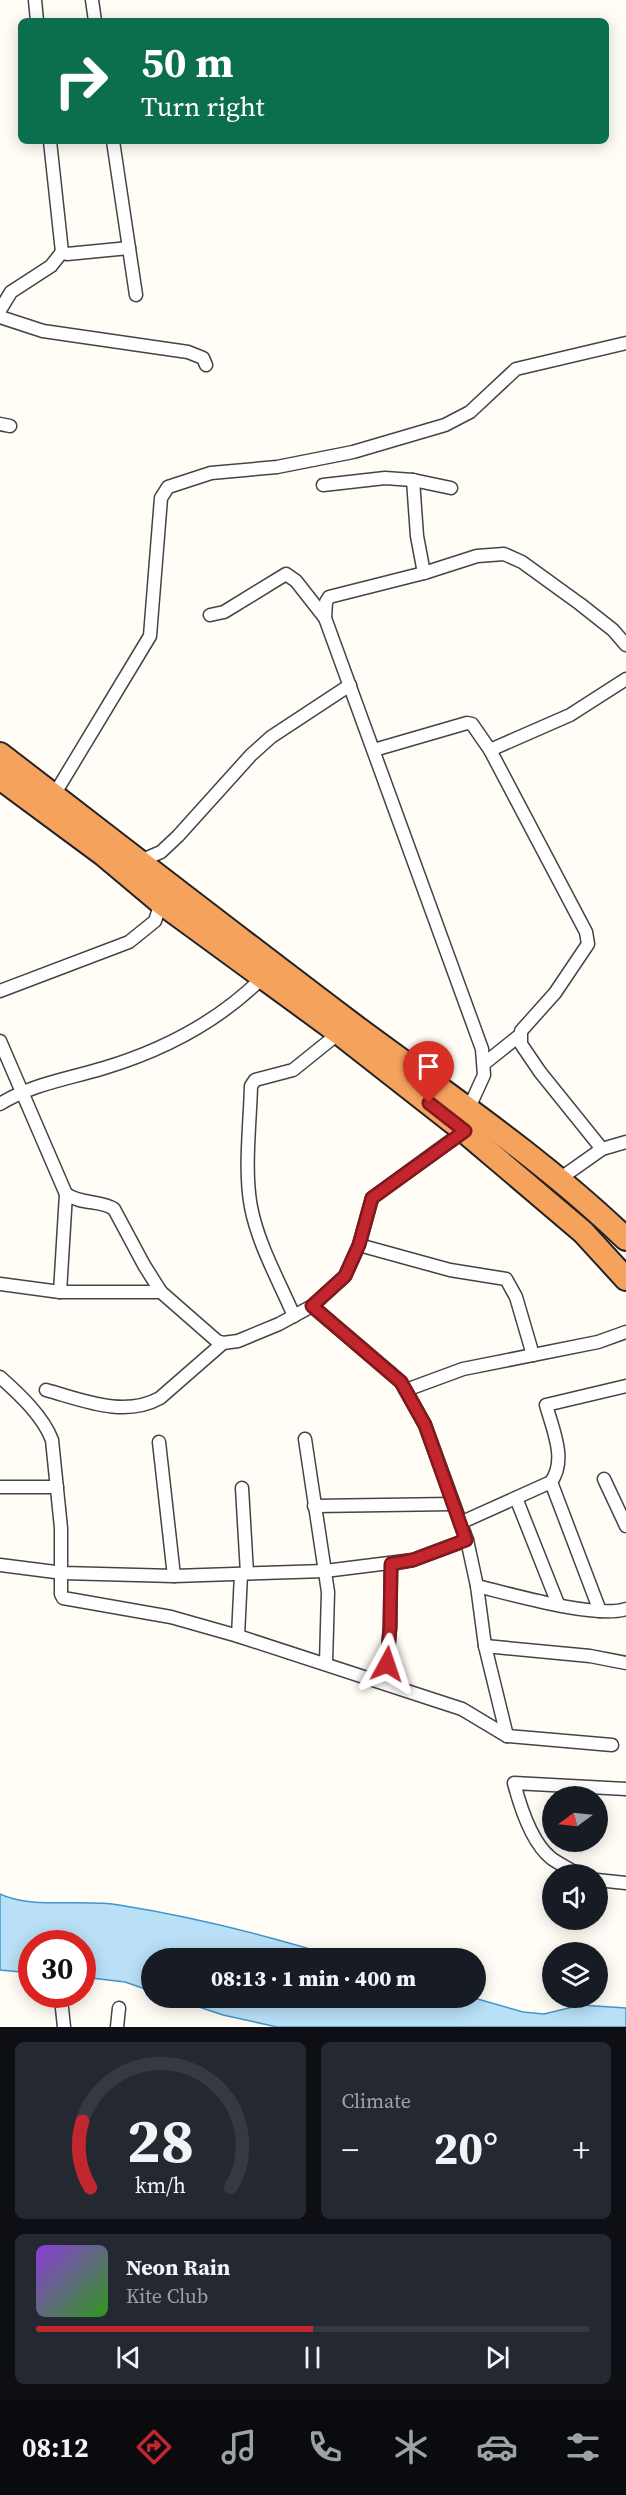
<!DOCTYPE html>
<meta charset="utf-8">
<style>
:root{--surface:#171b24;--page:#242831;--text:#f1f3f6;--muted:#9ea1a6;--line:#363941;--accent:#c4262e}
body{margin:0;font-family:"Source Serif 4",serif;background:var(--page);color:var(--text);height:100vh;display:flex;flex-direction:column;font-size:22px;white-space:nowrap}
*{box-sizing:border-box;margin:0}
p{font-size:20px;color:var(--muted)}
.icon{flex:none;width:33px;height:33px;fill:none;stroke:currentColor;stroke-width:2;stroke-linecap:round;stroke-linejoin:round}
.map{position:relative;height:2027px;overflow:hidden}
.panel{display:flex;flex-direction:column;gap:15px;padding:15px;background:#0d0f14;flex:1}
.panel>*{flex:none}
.top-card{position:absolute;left:18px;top:18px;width:591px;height:126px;border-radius:9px;box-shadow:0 3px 15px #0003;background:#0b6e4f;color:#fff;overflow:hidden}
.needle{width:39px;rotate:255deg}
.tools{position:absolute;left:542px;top:1786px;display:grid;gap:12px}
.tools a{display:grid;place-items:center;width:66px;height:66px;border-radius:50%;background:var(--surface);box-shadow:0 3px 15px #0003;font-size:30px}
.speed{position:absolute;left:18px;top:1930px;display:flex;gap:12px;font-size:30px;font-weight:700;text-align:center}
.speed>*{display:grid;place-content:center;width:78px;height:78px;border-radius:50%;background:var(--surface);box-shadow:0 3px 15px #0003;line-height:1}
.speed .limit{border:9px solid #d22;background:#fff;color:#111}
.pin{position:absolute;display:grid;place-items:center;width:51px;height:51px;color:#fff;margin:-62px -26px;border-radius:50% 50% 50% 0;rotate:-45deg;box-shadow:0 0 6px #0007}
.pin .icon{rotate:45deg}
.me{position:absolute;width:66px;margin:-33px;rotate:5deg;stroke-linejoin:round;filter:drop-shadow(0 0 4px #0008)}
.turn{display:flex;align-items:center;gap:21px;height:126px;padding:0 24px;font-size:27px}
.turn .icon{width:78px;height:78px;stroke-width:2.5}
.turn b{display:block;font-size:42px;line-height:51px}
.big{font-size:45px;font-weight:800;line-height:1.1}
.panel .tile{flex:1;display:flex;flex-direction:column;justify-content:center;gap:9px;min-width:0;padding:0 21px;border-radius:9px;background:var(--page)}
.panel .dial{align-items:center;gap:0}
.dial svg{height:156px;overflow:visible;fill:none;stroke:var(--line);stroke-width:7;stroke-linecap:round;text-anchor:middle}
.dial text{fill:var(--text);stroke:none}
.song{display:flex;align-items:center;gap:18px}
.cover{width:72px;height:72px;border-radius:9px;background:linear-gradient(135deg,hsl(270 70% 55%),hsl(110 70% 35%))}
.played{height:6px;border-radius:3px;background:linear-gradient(90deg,var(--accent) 50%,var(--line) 50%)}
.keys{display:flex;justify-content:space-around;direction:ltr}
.heat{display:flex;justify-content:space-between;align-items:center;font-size:33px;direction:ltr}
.panel .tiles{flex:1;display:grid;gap:15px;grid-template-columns:1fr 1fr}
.tile:last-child{grid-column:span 2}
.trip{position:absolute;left:141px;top:1948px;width:345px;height:60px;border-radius:30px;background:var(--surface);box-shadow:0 3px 15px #0003;font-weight:800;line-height:60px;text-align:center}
.dock{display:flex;height:96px;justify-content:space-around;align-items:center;background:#090b0e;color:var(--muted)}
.dock .icon{width:42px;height:42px}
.dock .active{color:var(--accent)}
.dock b{font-size:27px;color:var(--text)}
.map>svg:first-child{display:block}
</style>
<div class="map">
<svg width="626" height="2027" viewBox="0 0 626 2027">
<rect width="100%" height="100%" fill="#fffdf5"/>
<!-- water -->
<g fill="#b9e0f7" stroke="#3f96cf" stroke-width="1.5">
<path d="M0 1894C29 1909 85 1899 119 1905 194 1917 270 1936 343 1959H152L151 1991 125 1982 83 1977 82 1944H32L31 1973 0 1970Z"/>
<polygon points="172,1998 474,1998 523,2012 544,2014 581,2005 626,2008 626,2027 277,2027 223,2015"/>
</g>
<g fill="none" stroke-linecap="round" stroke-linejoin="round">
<!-- street casing -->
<g stroke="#444" stroke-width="15">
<g id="street">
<polyline points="35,0 37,21"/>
<polyline points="92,0 95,21"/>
<polyline points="50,141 62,252 67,254 129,248"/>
<polyline points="113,141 136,295"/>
<polyline points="0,310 11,292 51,266 62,252"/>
<polyline points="0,317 43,331 188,352 203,358 206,365"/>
<polyline points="0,424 10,426"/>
<polyline points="323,485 385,478 413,480"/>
<polyline points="424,573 417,536 413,480 451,488"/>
<polyline points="210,615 224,612 286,574 296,581 325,618"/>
<polyline points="374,750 467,723 472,724 490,750 586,932 588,944 555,993 521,1031 521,1044 540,1072 602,1149"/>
<polyline points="490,750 570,715 626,679"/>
<polyline points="54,795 150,636 161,498 168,487 211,473 277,467 353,452 445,425 470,412 516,369 626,343"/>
<polyline points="140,861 161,852 178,836 251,755 271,737 350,685"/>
<polyline points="0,991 129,942 155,921 162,899"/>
<path d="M0 1041 66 1194C82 1205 101 1200 114 1209L144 1265 161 1292"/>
<polyline points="485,1063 520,1035"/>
<path d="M0 1104C32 1084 68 1079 104 1068 164 1050 219 1021 263 977"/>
<polyline points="468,1110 484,1075 482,1049 325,618 326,602 329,597 424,573 477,556 504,554 522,562 580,604 613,630 626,645"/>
<polyline points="558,1180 602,1149 626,1142"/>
<polyline points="359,1245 450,1270 506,1279 516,1297 533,1355"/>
<polyline points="0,1284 60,1292 161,1292 217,1341 223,1343 238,1341 279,1324 312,1306 345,1276 359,1245 372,1198 464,1131"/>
<polyline points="60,1292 66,1194"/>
<polyline points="312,1306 401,1382 425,1425 467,1540 477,1586 485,1646 507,1736"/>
<path d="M294 1316C279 1281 258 1244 251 1207 244 1171 250 1124 251 1086L255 1080 293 1070 339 1033"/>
<path d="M0 1377C19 1394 43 1416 52 1440L61 1528V1594L63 1598 171 1617 238 1636 462 1709 507 1736 612 1745"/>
<path d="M46 1390C83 1400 124 1418 160 1398L223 1343"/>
<polyline points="406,1390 463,1369 598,1342 626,1332"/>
<polyline points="305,1439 328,1592 326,1663"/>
<polyline points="159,1442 174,1576"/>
<polyline points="604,1479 626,1526"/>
<polyline points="551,1482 600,1611"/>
<polyline points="0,1487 57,1487"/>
<polyline points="242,1488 247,1573"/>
<polyline points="516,1498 558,1604"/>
<polyline points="314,1506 453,1504"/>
<path d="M460 1523 551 1482C567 1460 553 1430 546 1405L626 1386"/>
<polyline points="0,1565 63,1573 174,1576 325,1571 413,1560 467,1540"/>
<path d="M477 1586C510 1594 597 1619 626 1609"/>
<polyline points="238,1636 241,1574"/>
<polyline points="485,1646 590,1656 626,1663"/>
<polyline points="385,1682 390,1627 391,1564"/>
<path d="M579 1875C570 1869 559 1864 551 1858 531 1842 520 1806 514 1783L626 1789"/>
<polyline points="597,1880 626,1883"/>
<polyline points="62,2008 64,2027"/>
<polyline points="117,2027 119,2008"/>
</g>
</g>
<!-- highway casing -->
<g stroke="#222" stroke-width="26">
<g id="highway">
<path d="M0 754C117 844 234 935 352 1024 445 1093 543 1159 626 1239"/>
<polyline points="0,778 104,855 160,902 339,1033 464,1131 583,1232 626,1279"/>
</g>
</g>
<!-- street -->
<use href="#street" stroke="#fff" stroke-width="12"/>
<!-- highway -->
<use href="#highway" stroke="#f5a25d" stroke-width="22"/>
</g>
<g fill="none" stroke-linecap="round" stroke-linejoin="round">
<!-- route casing -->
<g stroke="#7f191e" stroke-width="15">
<polyline id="route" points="387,1664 390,1627 391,1564 413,1560 466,1540 425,1425 401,1382 312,1306 345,1276 359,1245 372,1198 465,1131 429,1103"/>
</g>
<!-- route -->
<use href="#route" stroke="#c4262e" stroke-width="10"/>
</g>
</svg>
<div class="tools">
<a><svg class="needle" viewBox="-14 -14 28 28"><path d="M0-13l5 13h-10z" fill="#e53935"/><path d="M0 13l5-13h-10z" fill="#9ea1a6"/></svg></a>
<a><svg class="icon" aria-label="sound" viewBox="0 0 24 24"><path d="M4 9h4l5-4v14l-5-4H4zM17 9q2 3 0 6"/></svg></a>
<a><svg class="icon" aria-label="layers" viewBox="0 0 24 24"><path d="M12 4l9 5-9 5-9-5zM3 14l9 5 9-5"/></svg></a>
</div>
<div class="speed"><div class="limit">30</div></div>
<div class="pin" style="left:429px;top:1103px;background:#d93025"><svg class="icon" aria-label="arrive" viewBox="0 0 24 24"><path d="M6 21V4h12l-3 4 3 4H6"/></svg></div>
<svg class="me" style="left:387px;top:1664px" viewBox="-20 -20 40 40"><path d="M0-17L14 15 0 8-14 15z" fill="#c4262e" stroke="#fff" stroke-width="4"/></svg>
<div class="trip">08:13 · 1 min · 400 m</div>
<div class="top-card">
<div class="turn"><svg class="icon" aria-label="right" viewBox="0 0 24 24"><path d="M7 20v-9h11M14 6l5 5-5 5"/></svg><div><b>50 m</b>Turn right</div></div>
</div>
</div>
<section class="panel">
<div class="tiles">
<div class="tile dial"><svg viewBox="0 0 100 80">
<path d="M14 69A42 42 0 1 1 86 69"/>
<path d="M14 69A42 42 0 0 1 10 35" stroke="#c4262e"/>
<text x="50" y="56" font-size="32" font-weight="700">28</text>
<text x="50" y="72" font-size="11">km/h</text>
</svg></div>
<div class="tile"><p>Climate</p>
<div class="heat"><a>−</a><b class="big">20°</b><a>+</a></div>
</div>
<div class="tile">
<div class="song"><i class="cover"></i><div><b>Neon Rain</b><p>Kite Club</p></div></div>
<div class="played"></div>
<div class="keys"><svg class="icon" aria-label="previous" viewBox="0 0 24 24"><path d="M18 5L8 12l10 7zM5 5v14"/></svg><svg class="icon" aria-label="pause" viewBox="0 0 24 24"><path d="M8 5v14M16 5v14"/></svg><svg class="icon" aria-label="next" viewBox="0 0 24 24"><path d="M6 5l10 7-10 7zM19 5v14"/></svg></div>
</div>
</div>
</section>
<nav class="dock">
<b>08:12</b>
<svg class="icon active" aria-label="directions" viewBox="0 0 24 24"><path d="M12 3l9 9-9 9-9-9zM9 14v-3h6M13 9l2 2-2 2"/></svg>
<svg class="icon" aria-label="music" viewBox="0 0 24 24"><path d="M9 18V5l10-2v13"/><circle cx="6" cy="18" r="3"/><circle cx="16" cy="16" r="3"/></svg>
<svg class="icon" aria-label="phone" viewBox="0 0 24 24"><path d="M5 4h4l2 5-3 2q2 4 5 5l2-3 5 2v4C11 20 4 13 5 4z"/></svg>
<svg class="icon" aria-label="climate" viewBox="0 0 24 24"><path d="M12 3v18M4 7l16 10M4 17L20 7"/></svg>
<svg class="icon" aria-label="car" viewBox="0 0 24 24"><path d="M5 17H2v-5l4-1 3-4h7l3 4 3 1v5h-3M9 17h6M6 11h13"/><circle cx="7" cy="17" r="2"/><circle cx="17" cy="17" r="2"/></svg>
<svg class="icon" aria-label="filters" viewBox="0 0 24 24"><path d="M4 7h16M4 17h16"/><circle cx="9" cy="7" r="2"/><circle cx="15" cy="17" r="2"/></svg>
</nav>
